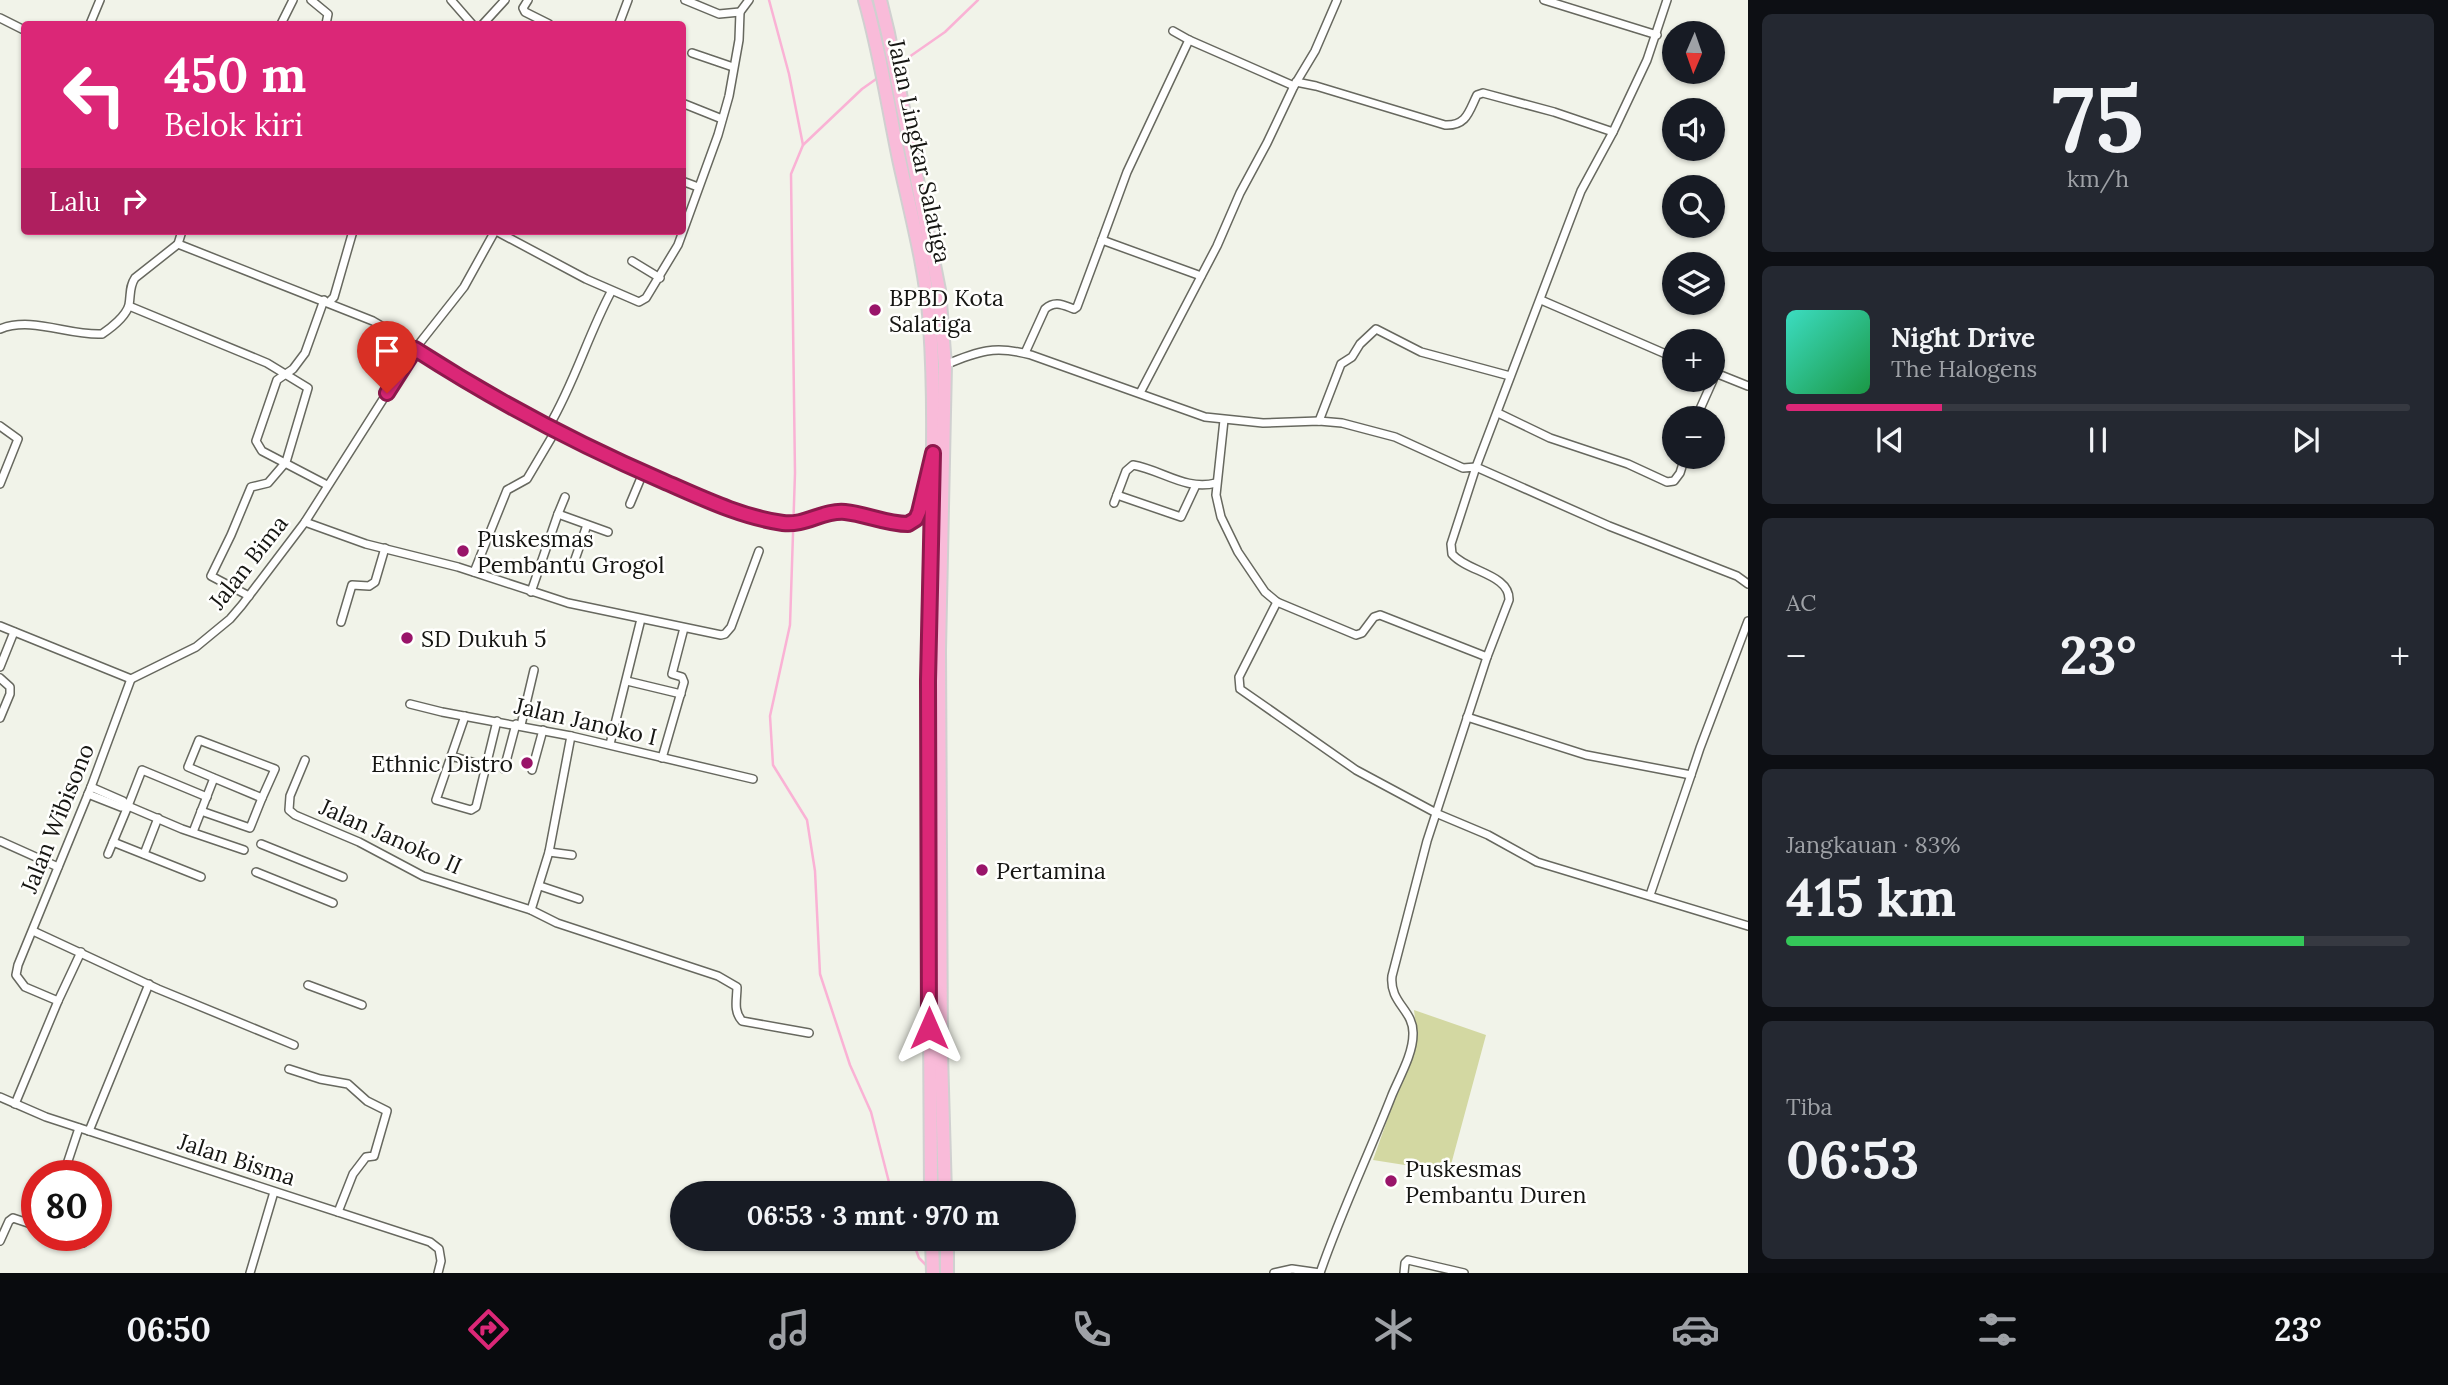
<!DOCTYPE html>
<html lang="id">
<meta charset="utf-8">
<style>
:root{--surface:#171b24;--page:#242831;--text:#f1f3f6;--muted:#9ea1a6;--line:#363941;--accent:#db2777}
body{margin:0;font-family:Lora,serif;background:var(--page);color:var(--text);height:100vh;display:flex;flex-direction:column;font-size:26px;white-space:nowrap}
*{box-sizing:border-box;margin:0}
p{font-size:23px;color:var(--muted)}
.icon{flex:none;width:38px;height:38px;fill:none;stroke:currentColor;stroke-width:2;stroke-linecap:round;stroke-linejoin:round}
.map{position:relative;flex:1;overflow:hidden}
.drawer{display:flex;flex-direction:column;gap:14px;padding:14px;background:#0d0f14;width:700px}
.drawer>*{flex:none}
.top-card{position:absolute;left:21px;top:21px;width:665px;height:214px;border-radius:7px;box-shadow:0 2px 5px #0004;background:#db2777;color:#fff;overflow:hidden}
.needle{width:46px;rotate:182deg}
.controls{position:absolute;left:1662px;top:21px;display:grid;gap:14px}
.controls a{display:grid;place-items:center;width:63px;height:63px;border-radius:50%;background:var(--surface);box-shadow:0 2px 5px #0004;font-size:35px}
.speed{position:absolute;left:21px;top:1160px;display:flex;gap:14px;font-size:35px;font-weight:700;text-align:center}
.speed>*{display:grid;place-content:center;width:91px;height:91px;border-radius:50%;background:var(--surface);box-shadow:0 2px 5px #0004;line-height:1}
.speed .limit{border:10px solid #d22;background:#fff;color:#111}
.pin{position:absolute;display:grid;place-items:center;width:60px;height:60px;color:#fff;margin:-72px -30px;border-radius:50% 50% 50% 0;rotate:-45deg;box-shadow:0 0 7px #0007}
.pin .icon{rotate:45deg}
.me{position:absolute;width:77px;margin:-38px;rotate:0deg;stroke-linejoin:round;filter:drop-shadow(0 0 5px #0008)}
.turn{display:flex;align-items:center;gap:24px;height:147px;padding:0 28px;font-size:32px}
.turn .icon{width:91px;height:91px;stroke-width:2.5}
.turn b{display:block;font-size:49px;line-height:60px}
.then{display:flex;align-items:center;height:66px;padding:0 28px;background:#0003;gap:14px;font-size:26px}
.big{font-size:52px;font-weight:700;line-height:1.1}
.drawer .tile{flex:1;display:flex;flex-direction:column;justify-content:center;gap:10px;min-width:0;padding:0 24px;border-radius:10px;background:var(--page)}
.drawer .dial{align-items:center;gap:0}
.dial b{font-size:91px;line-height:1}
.song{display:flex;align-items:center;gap:21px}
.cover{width:84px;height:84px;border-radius:10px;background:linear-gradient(135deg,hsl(170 70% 55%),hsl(140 70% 35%))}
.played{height:7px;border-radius:4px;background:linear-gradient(90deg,var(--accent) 25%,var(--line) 25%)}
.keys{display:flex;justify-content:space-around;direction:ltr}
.heat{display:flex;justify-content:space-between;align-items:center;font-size:38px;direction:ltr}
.charge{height:10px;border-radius:5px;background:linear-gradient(90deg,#34c759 83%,var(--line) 0)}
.trip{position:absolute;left:670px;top:1181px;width:406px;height:70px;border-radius:35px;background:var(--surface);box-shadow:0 2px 5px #0004;font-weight:700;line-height:70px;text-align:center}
.menu{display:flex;height:112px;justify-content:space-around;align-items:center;background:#090b0e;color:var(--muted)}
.menu .icon{width:49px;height:49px}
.menu .selected{color:var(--accent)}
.menu b{font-size:32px;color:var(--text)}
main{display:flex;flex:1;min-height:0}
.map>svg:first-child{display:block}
</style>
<main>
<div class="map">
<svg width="1748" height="1273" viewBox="0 0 1748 1273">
<rect width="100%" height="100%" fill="#f1f3e9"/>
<!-- green -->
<polygon fill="#d3d8a2" points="1414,1010 1486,1035 1449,1172 1373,1160 1417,1036"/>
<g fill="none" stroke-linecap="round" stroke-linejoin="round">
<!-- stream -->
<g stroke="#fab2d5" stroke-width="2.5">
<polyline points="769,0 789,74 803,145"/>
<polyline points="899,64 945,32 978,0"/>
<polyline points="879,77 862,89 803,145 791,174 795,473 790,625 770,716 773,765 807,820 815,871 820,974 850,1065 871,1112 892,1194"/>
<polyline points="912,1239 919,1258 927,1266"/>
</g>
<!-- street casing -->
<g stroke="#67685f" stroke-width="10">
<g id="street">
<polyline points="311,0 328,14 326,24"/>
<polyline points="451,0 472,24"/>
<polyline points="528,0 523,8 525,12 549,24"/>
<polyline points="685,0 719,14 740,12 749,0"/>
<polyline points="1544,0 1657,35"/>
<polyline points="1667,0 1647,60 1613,132 1581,191 1476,467 1609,526 1737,576 1748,584"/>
<polyline points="0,18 24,30"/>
<polyline points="90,24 100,0"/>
<polyline points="281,24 293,0"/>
<polyline points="483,24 505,0"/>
<polyline points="619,24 628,0"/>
<polyline points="1173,31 1189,40 1294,86"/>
<polyline points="1189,40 1127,172 1102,240 1201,276"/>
<polyline points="692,53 733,67"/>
<path d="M1296 82 1316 86 1445 125C1467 126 1469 111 1477 95L1483 93 1554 112 1613 132"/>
<polyline points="682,103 722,119"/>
<polyline points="682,181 698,187"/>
<path d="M182 231 178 244 373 321C410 342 443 368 480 390 502 403 525 413 547 425 612 461 699 505 772 521 804 528 817 509 845 512 866 514 886 524 908 524L916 519 927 481"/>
<polyline points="496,231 586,279 639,302 646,298 678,245 718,135 729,96 739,40 740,12"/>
<polyline points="632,261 660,278"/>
<polyline points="324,300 305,353 293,369 277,380 256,441 262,451 327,485"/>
<polyline points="1541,300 1675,358"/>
<polyline points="329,302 334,297 353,231"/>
<polyline points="129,306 267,363 308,388 286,462 268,483 251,487 231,535 211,576 249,596"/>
<path d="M0 329C32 316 69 336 102 334 111 328 126 316 129 305 131 294 129 287 135 278L178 244"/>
<path d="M1025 353 1045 309C1055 300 1063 305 1074 309L1077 307 1102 240"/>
<path d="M945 365C978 351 995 345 1031 355L1205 417 1263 423 1319 421 1342 423 1395 437 1463 468 1476 467 1451 544 1452 554C1467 572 1510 574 1509 600L1487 657 1427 841 1392 976C1389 1003 1414 1010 1413 1034 1413 1054 1400 1076 1392 1095 1369 1154 1341 1212 1320 1273"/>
<polyline points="1713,372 1748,386"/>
<polyline points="1140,393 1217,246 1240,193 1267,143 1294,86 1315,51 1337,0"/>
<polyline points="1498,413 1550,438 1628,464 1667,482 1674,481 1680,473 1685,457"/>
<polyline points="1696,418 1713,380"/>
<polyline points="1224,420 1216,495 1221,517 1238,552 1265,592 1277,602 1356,635 1362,633 1374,617 1380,615 1487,657"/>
<polyline points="1319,421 1341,364 1352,357 1360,344 1376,329 1421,352 1510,376"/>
<polyline points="0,426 18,439 0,484"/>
<path d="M549 426C574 384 588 335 611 292"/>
<polyline points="1117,495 1181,517 1196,485"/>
<path d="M1114 503 1126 471 1133 465C1162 470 1186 491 1216 483"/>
<polyline points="630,504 643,473"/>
<polyline points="558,514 565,497"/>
<polyline points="305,522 366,544 458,567 568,603 721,635 725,634 731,627 759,551"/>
<polyline points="572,568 587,525"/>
<polyline points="474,572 507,490 527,479 556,430"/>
<polyline points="531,592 558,514 608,532"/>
<polyline points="1277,602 1239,677 1240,689 1356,770 1438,814 1488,835 1537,862 1748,926"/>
<polyline points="341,622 352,585 369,586 375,582 385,548"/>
<polyline points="0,626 131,679 196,647 230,619 242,605 305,522 415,349 464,287 495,231"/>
<polyline points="0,667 14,632"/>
<polyline points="0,678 10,687 10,694 0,718"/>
<polyline points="627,681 681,694"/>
<polyline points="410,704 442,712 571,736 753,779"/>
<polyline points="465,716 436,800 471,810 476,807 497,721"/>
<polyline points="1467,717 1586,755 1691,775 1700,748 1748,621"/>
<polyline points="521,725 534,670"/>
<polyline points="610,744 641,619"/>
<polyline points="451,756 486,766"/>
<polyline points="662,758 684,682 682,677 672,674 684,628"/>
<path d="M305 760 290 796 289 810 295 815 359 842 423 876 531 910 557 923 718 976 737 987C737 999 733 1011 742 1021L809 1033"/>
<polyline points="504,769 516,724"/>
<polyline points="532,770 543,730"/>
<polyline points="91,787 123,801 128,806 182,829 244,850"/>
<polyline points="88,794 121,807 128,806 108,854"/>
<polyline points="128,806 142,770 207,797"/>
<polyline points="201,811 250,828 262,798"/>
<polyline points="193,832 214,778 262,798 275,769 199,740 188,767 214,778"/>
<polyline points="0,841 58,867"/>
<polyline points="113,842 201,877"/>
<polyline points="261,844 343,877"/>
<polyline points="549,852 572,855"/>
<polyline points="144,854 158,818"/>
<polyline points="256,872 333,903"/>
<polyline points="540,886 579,899"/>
<polyline points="1650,895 1691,775"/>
<polyline points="531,910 549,852 571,736"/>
<polyline points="33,931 158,989 294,1045"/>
<polyline points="308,985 362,1005"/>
<polyline points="58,1001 81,952"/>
<polyline points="289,1069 320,1079 348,1084 367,1101 387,1111 374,1156 366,1157 353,1174 338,1212"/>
<polyline points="0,1097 46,1117 430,1242 439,1249 441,1261 438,1273"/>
<polyline points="15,1104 58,1001 25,987 16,975 18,965 91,787 131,679"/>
<polyline points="89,1131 149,984"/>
<polyline points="63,1176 79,1128"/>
<polyline points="63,1236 83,1243"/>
<polyline points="0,1241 9,1221 13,1218 37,1226"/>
<polyline points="250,1273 274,1192"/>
<polyline points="1274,1273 1292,1269 1320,1273"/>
<polyline points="1404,1273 1405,1263 1408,1260 1464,1273"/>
</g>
</g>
<!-- highway casing -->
<g stroke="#d0d0d0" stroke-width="16">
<g id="highway">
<path d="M865 0C880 52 888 106 899 159 911 214 926 269 930 325 938 440 928 554 928 669 928 844 929 1019 931 1194"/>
<polyline points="880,0 888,33 939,290 945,365 939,650 941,1054 945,1194"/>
<polyline points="932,1239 933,1273"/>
<polyline points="947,1239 947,1273"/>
</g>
</g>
<!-- street -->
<use href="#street" stroke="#fff" stroke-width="7"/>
<!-- highway -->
<use href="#highway" stroke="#f9bbd9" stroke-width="12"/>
</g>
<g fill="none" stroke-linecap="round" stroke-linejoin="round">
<!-- route casing -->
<g stroke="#8e194d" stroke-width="18">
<path id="route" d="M387 393 415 349C494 400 577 444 663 481 702 498 741 517 783 523 805 526 823 510 845 512 866 514 886 524 908 524L916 519 919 512 933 453 928 681 929 1028"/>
</g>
<!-- route -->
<use href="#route" stroke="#db2777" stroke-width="12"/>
</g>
<!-- markers -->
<g fill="#991469" stroke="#fffffd" stroke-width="2.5">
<circle cx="875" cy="310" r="7"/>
<circle cx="463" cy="551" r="7"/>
<circle cx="407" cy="638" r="7"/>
<circle cx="527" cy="763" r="7"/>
<circle cx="982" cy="870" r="7"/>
<circle cx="1391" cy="1181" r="7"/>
</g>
<g text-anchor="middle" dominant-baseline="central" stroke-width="5" stroke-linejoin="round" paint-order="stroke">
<!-- street labels -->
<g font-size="23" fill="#161613" stroke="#fffffd">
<text transform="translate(920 151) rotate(78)">Jalan Lingkar Salatiga</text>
<text transform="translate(248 562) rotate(-52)">Jalan Bima</text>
<text transform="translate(586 721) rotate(13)">Jalan Janoko I</text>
<text transform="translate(57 818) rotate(-68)">Jalan Wibisono</text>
<text transform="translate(391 836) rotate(24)">Jalan Janoko II</text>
<text transform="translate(237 1159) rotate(18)">Jalan Bisma</text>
</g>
<!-- poi labels -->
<g font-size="23" fill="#161613" stroke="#fffffd" text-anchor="start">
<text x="889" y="297">BPBD Kota<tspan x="889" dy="26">Salatiga</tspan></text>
<text x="477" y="538">Puskesmas<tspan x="477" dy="26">Pembantu Grogol</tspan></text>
<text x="421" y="638">SD Dukuh 5</text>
<text x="513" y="763" text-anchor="end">Ethnic Distro</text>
<text x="996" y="870">Pertamina</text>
<text x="1405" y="1168">Puskesmas<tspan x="1405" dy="26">Pembantu Duren</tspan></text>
</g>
</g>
</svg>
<div class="controls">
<a><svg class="needle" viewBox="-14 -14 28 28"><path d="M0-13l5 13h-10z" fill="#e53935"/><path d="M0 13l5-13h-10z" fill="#9ea1a6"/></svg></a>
<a><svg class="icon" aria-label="sound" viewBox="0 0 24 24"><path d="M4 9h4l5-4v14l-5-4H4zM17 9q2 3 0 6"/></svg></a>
<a><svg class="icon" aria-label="search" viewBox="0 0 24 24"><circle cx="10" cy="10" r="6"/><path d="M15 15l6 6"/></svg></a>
<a><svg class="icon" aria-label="layers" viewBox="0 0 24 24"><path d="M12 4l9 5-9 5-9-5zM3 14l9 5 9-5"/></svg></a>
<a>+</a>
<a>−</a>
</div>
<div class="speed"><div class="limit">80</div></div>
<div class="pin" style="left:387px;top:393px;background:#d93025"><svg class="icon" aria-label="arrive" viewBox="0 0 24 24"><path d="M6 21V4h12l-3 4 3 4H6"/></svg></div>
<svg class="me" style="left:929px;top:1028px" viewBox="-20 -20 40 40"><path d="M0-17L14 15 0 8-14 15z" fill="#db2777" stroke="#fff" stroke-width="4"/></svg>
<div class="trip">06:53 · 3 mnt · 970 m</div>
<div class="top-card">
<div class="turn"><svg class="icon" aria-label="left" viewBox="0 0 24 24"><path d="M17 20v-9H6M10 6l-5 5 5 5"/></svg><div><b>450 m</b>Belok kiri</div></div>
<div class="then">Lalu<svg class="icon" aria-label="right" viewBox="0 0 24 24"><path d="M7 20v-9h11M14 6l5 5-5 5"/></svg></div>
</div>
</div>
<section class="drawer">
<div class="tile dial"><b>75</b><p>km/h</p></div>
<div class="tile">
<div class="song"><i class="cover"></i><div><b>Night Drive</b><p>The Halogens</p></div></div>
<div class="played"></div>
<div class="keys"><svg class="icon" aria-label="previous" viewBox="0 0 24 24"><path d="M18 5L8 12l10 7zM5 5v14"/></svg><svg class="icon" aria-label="pause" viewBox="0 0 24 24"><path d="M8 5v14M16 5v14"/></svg><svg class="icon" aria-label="next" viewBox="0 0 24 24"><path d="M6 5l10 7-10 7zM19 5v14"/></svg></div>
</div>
<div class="tile"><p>AC</p>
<div class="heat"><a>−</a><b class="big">23°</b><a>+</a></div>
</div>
<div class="tile"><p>Jangkauan · 83%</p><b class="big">415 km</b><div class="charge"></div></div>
<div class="tile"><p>Tiba</p><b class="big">06:53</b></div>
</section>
</main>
<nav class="menu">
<b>06:50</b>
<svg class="icon selected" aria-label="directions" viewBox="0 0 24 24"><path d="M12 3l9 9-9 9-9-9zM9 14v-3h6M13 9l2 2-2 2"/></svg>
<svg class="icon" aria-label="music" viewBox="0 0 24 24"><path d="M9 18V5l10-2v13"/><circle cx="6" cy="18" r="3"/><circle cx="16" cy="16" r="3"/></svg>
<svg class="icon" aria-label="phone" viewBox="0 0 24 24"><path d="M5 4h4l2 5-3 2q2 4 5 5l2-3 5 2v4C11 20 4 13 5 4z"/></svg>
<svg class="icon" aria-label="climate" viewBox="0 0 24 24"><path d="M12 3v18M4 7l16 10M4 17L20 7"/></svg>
<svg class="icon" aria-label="car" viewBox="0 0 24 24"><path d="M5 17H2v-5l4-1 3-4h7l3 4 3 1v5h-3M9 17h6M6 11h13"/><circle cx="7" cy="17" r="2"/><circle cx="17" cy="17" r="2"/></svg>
<svg class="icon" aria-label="filters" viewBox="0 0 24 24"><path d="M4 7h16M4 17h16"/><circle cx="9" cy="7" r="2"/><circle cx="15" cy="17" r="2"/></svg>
<b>23°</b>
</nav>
